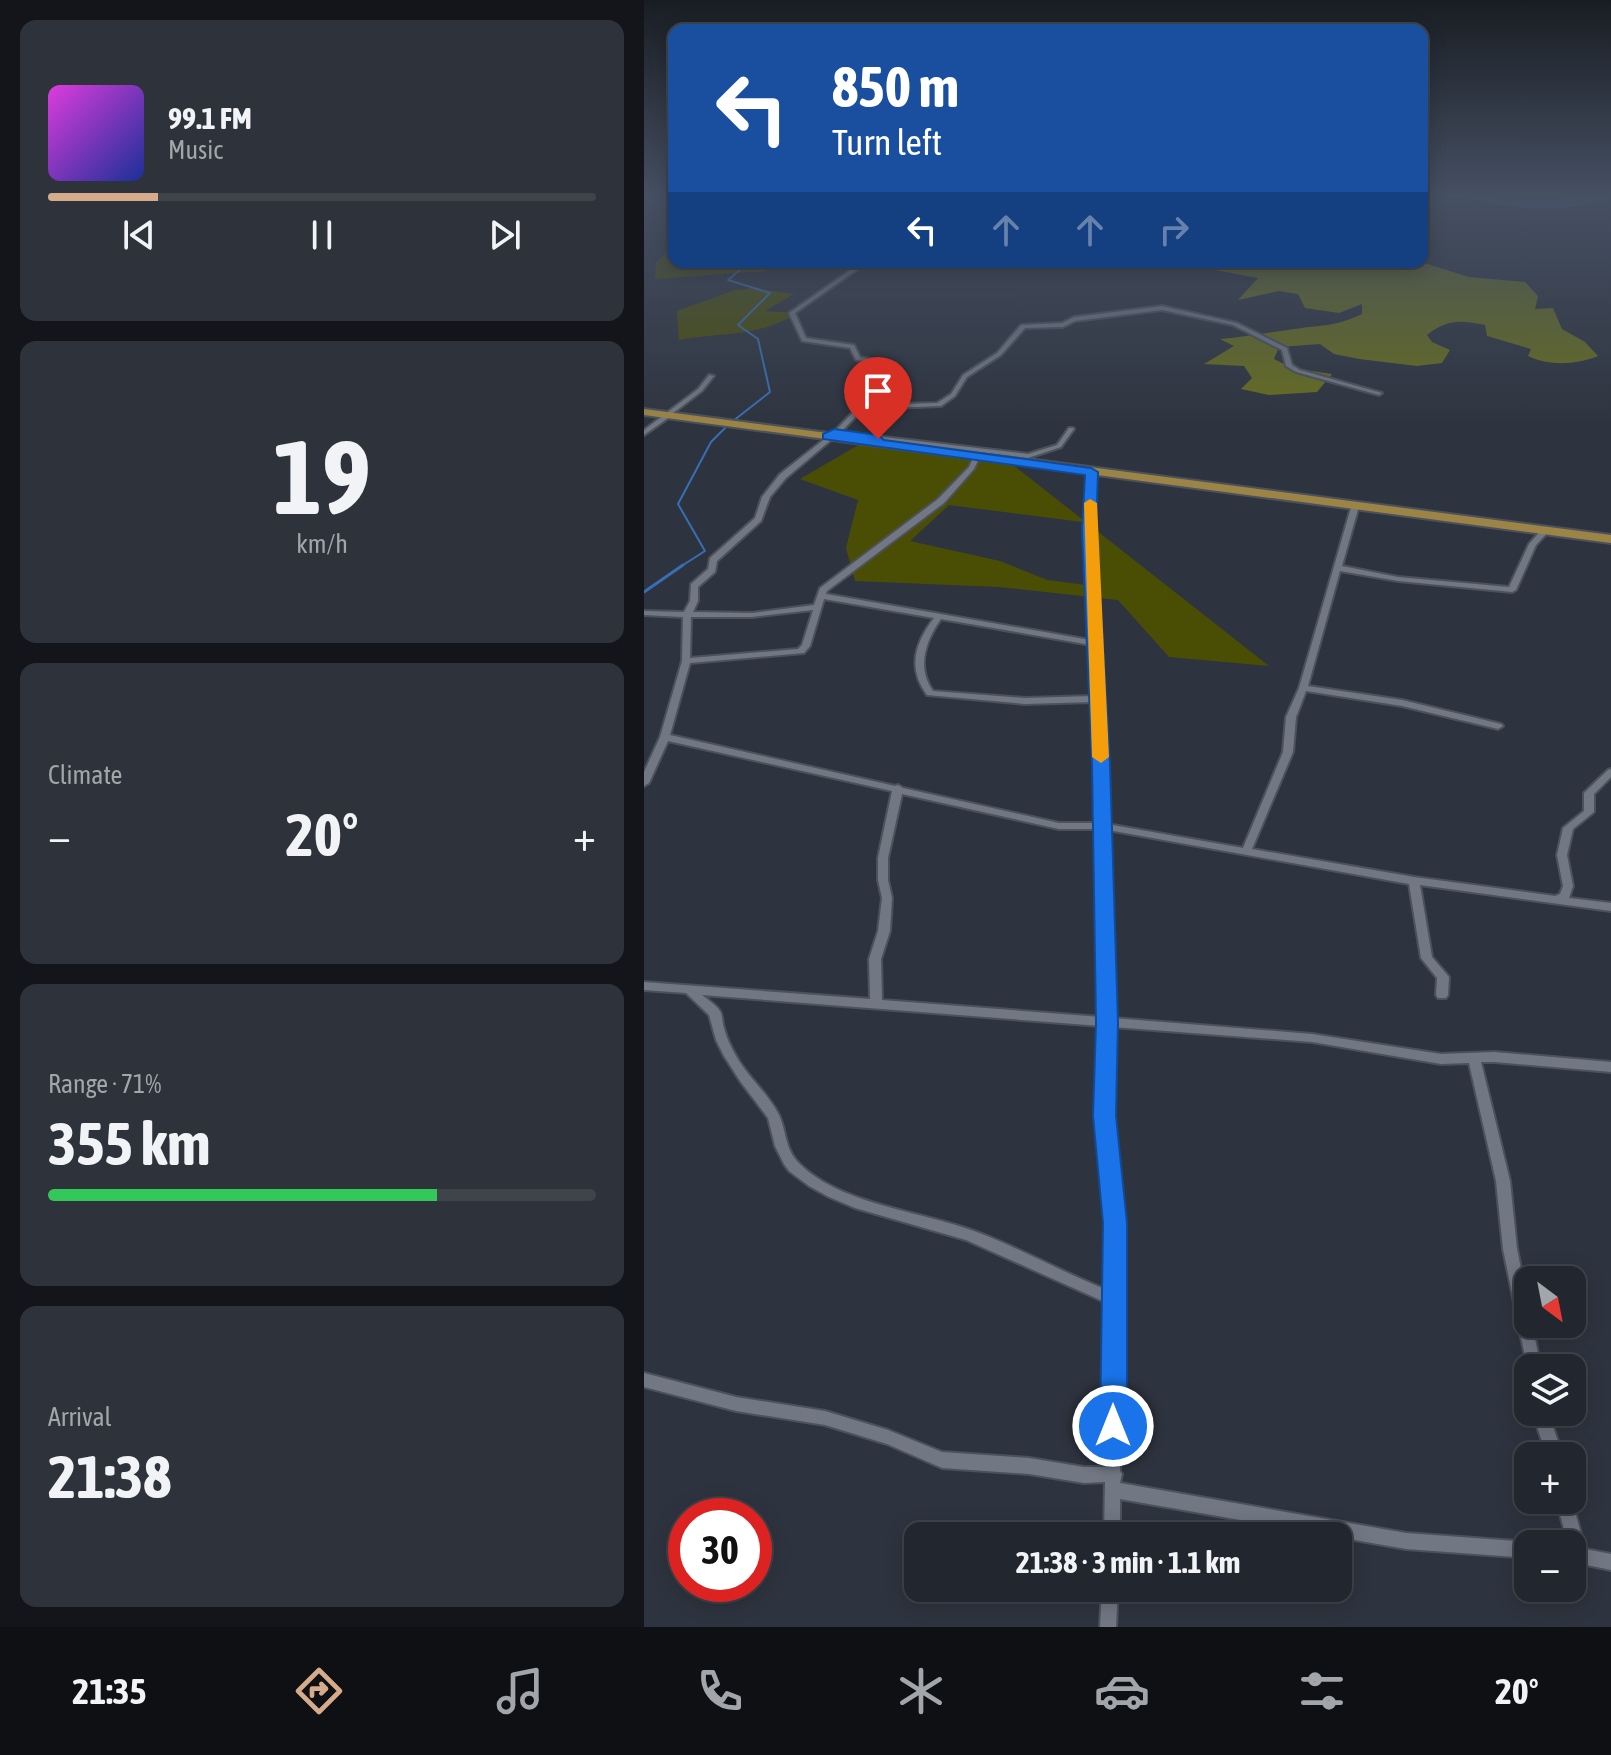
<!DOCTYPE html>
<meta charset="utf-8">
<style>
:root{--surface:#22272f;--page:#2e333b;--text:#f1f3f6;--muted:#a2a5aa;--line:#3f444b;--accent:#d6ab8b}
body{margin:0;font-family:"Asap Condensed",sans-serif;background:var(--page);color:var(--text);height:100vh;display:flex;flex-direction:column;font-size:30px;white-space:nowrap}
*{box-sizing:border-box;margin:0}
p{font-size:26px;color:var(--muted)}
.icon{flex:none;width:44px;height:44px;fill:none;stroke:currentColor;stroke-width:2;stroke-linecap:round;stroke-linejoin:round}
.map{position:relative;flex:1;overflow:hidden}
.drawer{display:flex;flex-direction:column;gap:20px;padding:20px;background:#13151a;width:644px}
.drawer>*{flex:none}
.guide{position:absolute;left:24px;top:24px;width:760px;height:244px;border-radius:16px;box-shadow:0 4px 20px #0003,0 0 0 2px var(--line);background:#1a4fa0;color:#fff;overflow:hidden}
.needle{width:52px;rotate:148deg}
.controls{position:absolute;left:870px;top:1266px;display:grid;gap:16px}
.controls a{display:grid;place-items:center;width:72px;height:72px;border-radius:16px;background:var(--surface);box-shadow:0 4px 20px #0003,0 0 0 2px var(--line);font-size:40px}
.speed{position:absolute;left:24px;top:1498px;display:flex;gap:16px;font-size:40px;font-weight:700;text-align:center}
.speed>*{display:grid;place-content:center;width:104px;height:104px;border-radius:50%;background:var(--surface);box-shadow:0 4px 20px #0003,0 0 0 2px var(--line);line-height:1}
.speed .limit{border:12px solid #d22;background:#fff;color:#111}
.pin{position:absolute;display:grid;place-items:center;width:68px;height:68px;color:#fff;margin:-82px -34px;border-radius:50% 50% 50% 0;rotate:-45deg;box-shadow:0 0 8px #0007}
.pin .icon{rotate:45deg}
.me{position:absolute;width:88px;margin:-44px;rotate:0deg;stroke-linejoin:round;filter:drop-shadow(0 0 6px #0008)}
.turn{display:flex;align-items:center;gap:28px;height:168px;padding:0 32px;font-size:36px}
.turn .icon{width:104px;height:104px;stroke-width:2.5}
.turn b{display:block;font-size:56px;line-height:68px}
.lanes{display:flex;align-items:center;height:76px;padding:0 32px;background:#0003;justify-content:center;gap:40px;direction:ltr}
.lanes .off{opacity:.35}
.big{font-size:60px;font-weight:700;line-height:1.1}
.drawer .tile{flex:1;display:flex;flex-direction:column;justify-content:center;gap:12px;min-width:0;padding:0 28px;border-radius:16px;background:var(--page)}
.drawer .dial{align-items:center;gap:0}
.dial b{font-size:104px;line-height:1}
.song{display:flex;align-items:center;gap:24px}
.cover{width:96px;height:96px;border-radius:12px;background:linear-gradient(135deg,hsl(300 70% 55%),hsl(230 70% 35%))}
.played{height:8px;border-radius:4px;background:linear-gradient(90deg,var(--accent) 20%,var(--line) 20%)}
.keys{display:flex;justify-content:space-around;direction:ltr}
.heat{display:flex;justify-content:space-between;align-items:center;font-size:44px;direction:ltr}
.charge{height:12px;border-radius:6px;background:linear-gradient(90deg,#34c759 71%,var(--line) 0)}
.trip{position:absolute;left:260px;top:1522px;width:448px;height:80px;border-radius:16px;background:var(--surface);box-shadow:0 4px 20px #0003,0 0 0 2px var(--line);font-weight:700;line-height:80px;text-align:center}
.dock{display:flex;height:128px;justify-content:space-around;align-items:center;background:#0e1013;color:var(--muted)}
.dock .icon{width:56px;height:56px}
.dock .active{color:var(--accent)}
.dock b{font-size:36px;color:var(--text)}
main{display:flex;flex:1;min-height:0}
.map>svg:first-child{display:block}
</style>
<main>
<section class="drawer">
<div class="tile">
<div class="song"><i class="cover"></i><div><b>99.1 FM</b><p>Music</p></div></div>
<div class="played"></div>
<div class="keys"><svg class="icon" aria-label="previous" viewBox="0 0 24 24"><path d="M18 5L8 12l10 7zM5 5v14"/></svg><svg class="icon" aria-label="pause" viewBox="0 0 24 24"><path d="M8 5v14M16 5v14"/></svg><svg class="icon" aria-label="next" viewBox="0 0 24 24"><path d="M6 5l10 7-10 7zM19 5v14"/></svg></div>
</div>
<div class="tile dial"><b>19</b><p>km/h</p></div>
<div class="tile"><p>Climate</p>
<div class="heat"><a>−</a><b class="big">20°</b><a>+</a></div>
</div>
<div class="tile"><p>Range · 71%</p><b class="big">355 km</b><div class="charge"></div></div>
<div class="tile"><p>Arrival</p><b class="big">21:38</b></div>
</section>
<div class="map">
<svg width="967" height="1627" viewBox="0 0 967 1627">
<rect width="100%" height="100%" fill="#2e343f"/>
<!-- green -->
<g fill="#4a4e05" fill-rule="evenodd">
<polygon points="30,247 30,262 111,262 123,271 11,279 12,262"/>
<path d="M108 288 150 294 121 311 154 313C112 338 80 332 35 340L33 311 91 290Z"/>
<path d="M223 440 359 457 625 666 525 657 474 600 355 587 211 581 202 548 214 500 156 479ZM305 505 438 522 446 528 440 553 442 585 403 580 356 561 266 541Z"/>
</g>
<!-- forest -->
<path fill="#676d1e" d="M528 262H654V268L681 266 686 262H777L825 277 881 282 894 296 891 309 909 308 918 329 941 342 954 356C932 365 905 366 884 356L887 349 843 336 841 325C817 320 803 319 783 335L788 342 806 350 798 363 773 366 715 359 690 354 676 344 635 347 630 359 648 368 688 374 673 392 625 395 597 389 608 378 600 366 560 364 590 346 576 339C602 337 626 332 651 329 680 324 687 328 718 314V304L695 313 661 308 654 294 635 291 594 300 614 278Z"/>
<!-- water -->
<path fill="#386eb5" d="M813 197 888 200 967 197V199C906 215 872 208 813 197Z"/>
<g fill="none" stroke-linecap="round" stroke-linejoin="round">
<!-- stream-far1 -->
<g stroke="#386eb5" stroke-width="2">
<polyline points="89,421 126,392 114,339 94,325 126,293 84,280 105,262"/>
<polyline points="36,567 61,551 34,504 67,442 84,425"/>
</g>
<!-- stream -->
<polyline stroke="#386eb5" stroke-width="3" points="0,592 39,565"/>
<!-- minor casing -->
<g stroke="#4c515a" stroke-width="4">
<g id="minor">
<path d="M218 262H224L151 313 162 338 210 345 216 357 251 363 255 370 222 405 293 403 307 394 319 375 353 353 377 325 418 323 430 317 518 306 593 323 643 348 648 365 656 370 738 393 735 395 652 372 642 366 638 350 589 325 518 310 431 321 419 327 381 328 357 355 323 377 311 396 297 406 219 409 197 432 384 454 413 445 425 428H429L430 429 417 447 384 458 193 435 142 478 126 497 117 521 73 561 71 572 54 587V601L49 612 108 613 170 605 176 588 294 499 325 467 330 456 333 454 336 456 330 469 300 503 183 591 182 594 446 640 441 531 443 472 450 470 449 531 462 764 463 824 599 848 639 752 642 717 655 688 708 504H711L715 506 698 566 754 577 865 587 885 544 898 529H904L905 531 892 545 872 590 868 592 754 581 696 571 664 686 758 700 857 724 859 726 854 729 758 706 662 691 652 717 649 752 608 849 770 877 911 896 916 894 919 886 913 855 919 828 940 811V793L942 791 964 770 967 769V777L950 794V812L929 829 923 855 929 886 925 898 967 903V911L776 885 788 957 805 977 804 995 802 998H794L792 995 793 978 777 958 765 884 464 830 469 1018 668 1034 797 1054 850 1052 967 1062V1072L850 1062H837L866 1181 873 1249 884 1303V1324H888L897 1368H884V1371L859 1249 852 1181 825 1063 797 1064 668 1042 469 1027 467 1116 478 1223 476 1471 478 1474 476 1483 762 1533 884 1542 889 1544H884V1558L762 1549 476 1499V1536H460L461 1482 440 1483 385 1474 298 1468 243 1444 181 1425 92 1411 0 1387V1373L92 1397 181 1411 244 1430 298 1452 385 1458 440 1467H461L463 1303 322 1240 211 1208 185 1197 165 1186 145 1171 140 1164 131 1146 124 1118 96 1081 80 1056 72 1040 65 1015 42 993 0 990V982L226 999 225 959 234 931 238 898 234 880V858L248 791 24 741 5 783 0 786V772L16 737 38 661 39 617 0 615V611L40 612 46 601 47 584 64 569 66 558 111 518 118 497 136 474 192 430 249 370 247 366 212 360 206 348 158 341 145 313ZM180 599 290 618C271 643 263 668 283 695L381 704 449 702 453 823H415L259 788 254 785 251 786 26 735 46 663 160 653 166 646ZM169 610 158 645 154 649 46 658 47 617H108ZM297 619 447 645 449 696 381 698 289 691C272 667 282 640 297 619ZM258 794 415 829H453L457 1017 238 1000 237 959 246 931 248 898 244 880V858ZM58 995 457 1026 455 1116 464 1223 463 1290C418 1272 376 1248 330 1231 277 1211 191 1204 152 1160 141 1147 142 1130 135 1115 125 1095 107 1080 95 1061 89 1051 83 1040 80 1028 78 1023 79 1016 76 1011 72 1005 63 999 58 995Z"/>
<polygon points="65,375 70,376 58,391 28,414 27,416 0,435 0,430 54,389"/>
<polygon points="888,1412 904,1412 919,1456 903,1456"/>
<polygon points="912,1500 928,1500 941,1549 967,1554 967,1570 928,1562 928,1544 924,1544"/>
<polygon points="458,1588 474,1588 472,1627 456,1627"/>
</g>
</g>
<!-- primary casing -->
<g stroke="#4c515a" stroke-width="4">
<polygon id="primary" points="0,409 967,535 967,543 0,415"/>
</g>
<!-- minor -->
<use href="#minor" fill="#717884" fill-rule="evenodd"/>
<!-- primary -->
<use href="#primary" fill="#9b8445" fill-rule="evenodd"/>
</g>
<!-- sky -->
<linearGradient id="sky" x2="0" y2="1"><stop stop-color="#191d23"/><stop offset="0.46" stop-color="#465063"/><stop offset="1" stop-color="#465063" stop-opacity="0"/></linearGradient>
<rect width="967" height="425" fill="url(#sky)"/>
<!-- route -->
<polygon fill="#1a73e8" stroke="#114b97" stroke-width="2" points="190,429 234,435 240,440 447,468 454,472 452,531 466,764 474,1023 472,1116 483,1223 483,1426 479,1436 469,1439 460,1436 456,1426 459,1223 449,1116 452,1023 448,764 438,531 441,475 179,439 179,434"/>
<!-- slow -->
<polygon fill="#f59e0b" points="446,499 453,503 465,757 457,763 448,757 440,503"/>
</svg>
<div class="controls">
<a><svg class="needle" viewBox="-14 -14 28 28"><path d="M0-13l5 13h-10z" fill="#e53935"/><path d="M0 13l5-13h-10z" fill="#a2a5aa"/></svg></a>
<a><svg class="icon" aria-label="layers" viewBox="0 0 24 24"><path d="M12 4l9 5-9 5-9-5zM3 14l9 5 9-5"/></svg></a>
<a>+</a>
<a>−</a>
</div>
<div class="speed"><div class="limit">30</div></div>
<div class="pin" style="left:234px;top:439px;background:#d93025"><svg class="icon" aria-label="arrive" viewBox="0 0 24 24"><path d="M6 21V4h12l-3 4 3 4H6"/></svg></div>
<svg class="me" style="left:469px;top:1426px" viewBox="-20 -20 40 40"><circle r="17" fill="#1a73e8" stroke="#fff" stroke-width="3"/><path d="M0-11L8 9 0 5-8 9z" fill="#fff"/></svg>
<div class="trip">21:38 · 3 min · 1.1 km</div>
<div class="guide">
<div class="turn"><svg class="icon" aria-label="left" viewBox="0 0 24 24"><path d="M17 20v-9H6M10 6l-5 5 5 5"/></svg><div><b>850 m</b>Turn left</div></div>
<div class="lanes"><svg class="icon" aria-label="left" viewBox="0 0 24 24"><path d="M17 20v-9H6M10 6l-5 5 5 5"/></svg><svg class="icon off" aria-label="ahead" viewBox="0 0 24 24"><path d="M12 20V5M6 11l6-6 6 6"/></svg><svg class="icon off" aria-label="ahead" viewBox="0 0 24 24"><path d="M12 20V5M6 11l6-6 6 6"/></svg><svg class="icon off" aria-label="right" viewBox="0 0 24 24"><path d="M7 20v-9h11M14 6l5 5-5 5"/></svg></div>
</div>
</div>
</main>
<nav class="dock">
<b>21:35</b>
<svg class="icon active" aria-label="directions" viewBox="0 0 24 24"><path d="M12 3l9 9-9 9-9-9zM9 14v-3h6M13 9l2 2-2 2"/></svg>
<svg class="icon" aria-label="music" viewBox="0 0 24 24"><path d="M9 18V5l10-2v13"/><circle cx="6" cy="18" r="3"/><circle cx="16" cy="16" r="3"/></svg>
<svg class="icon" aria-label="phone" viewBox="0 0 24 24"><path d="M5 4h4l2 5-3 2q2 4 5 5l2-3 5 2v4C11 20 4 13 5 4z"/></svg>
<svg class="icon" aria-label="climate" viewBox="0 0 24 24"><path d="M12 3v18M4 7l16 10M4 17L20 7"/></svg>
<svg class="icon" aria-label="car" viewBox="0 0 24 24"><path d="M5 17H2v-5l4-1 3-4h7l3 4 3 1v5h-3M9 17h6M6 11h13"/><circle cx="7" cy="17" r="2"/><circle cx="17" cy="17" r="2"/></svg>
<svg class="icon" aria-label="filters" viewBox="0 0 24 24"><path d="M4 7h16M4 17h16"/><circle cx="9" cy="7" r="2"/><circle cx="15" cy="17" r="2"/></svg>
<b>20°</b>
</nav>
